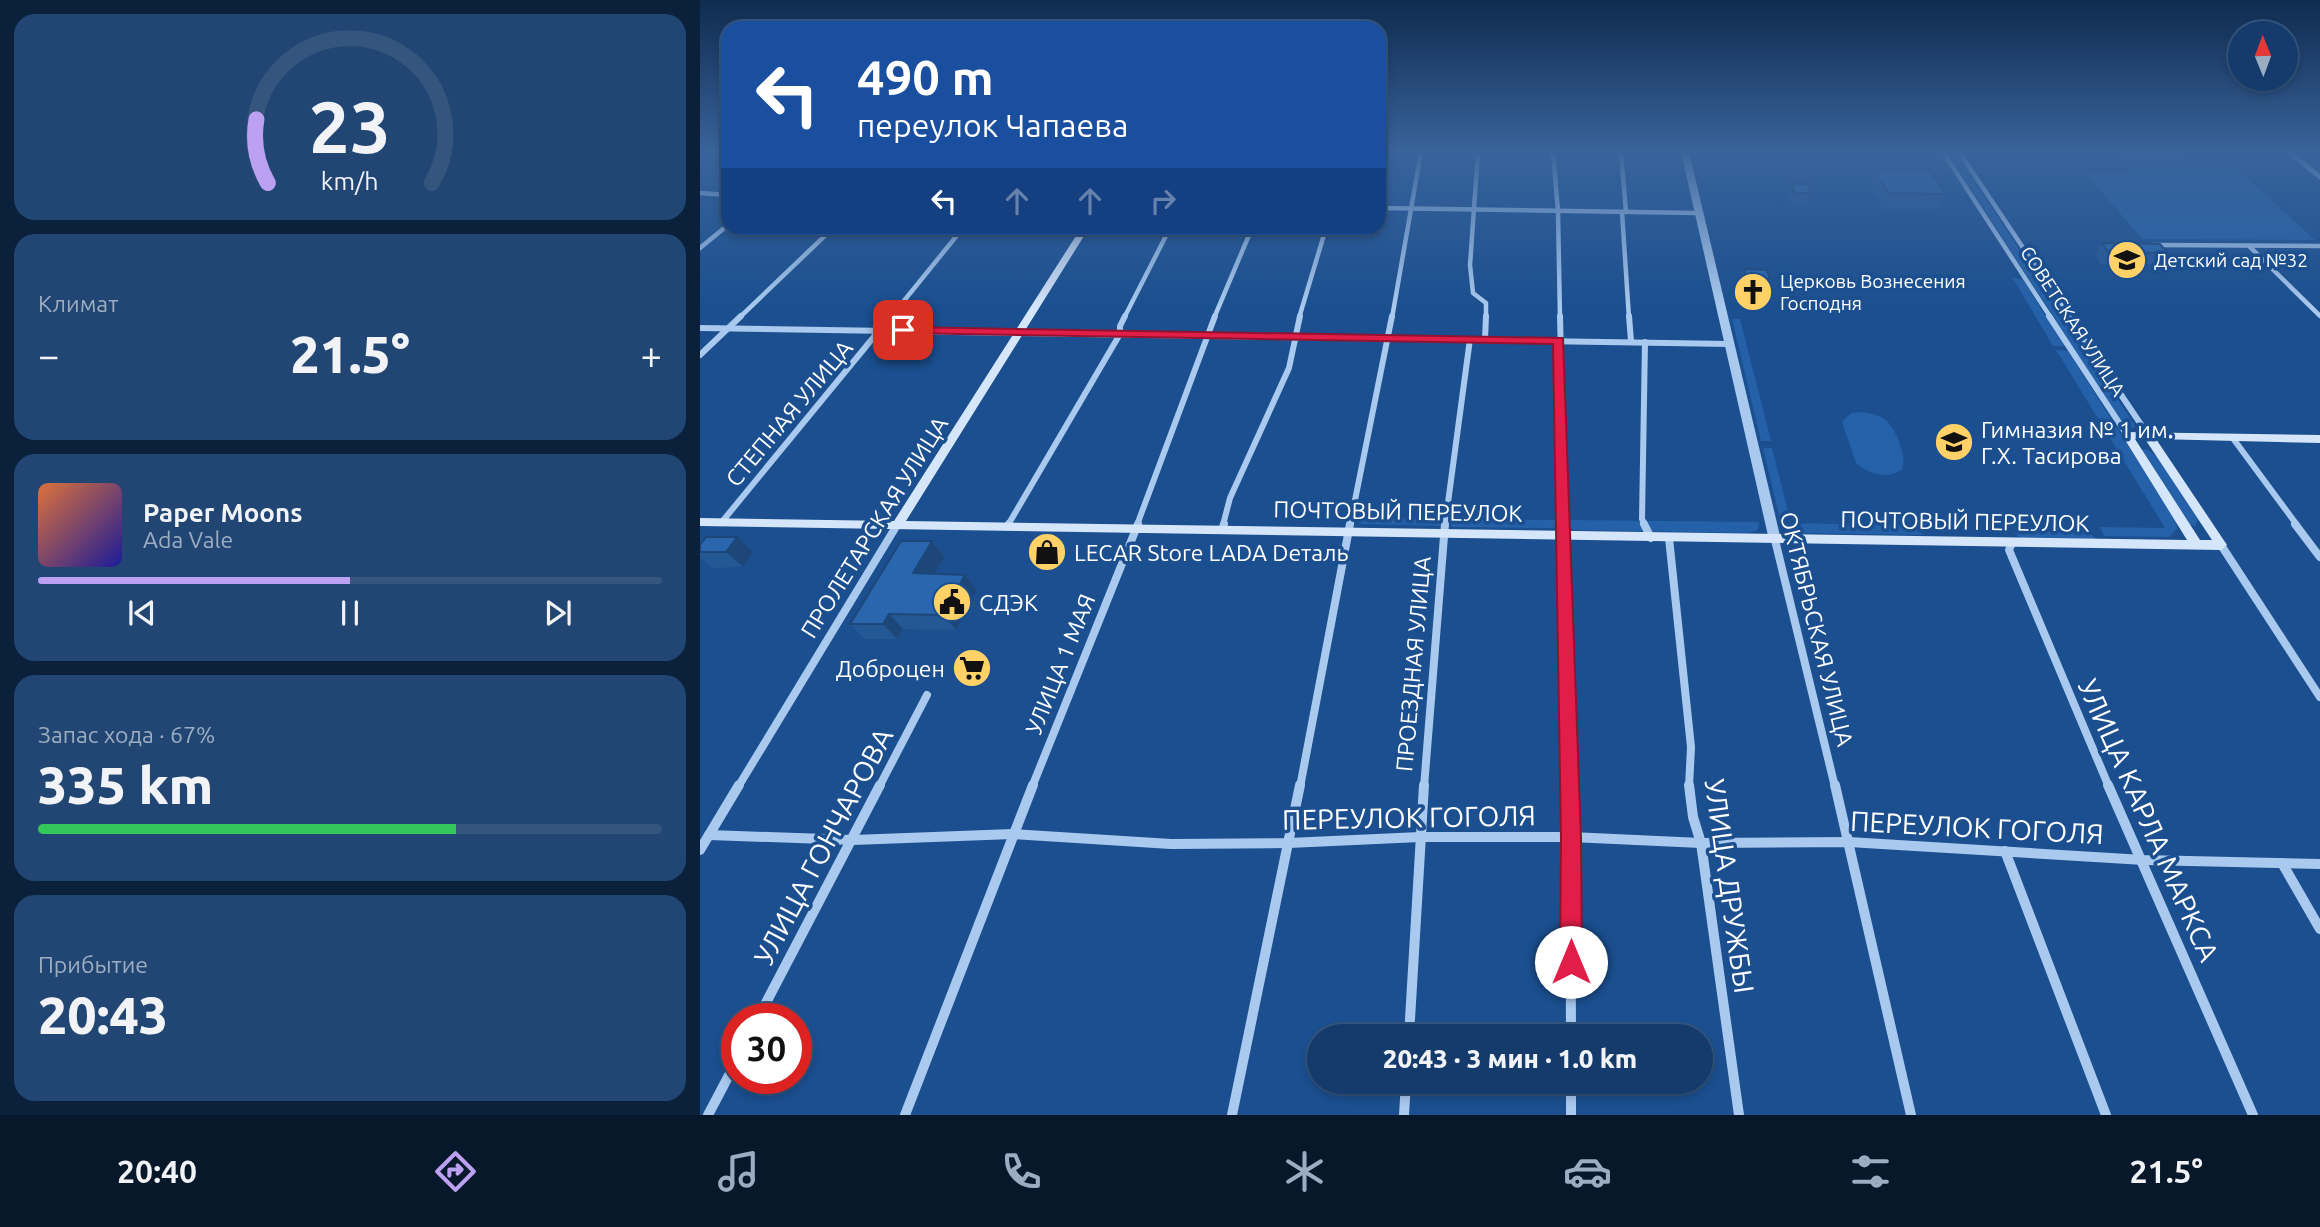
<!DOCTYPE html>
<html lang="ru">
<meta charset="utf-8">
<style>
:root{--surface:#143b6b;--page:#214673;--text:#f1f3f6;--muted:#9dadc1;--line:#33557e;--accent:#bca0f2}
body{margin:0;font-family:Ubuntu,sans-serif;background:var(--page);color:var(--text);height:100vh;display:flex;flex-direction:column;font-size:26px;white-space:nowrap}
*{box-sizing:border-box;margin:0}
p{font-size:23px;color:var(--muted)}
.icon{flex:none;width:38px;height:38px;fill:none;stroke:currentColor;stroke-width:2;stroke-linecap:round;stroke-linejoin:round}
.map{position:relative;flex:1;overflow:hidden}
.side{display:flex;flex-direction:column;gap:14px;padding:14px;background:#0b203b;width:700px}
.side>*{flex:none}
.guide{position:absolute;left:21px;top:21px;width:665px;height:214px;border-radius:21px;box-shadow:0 4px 10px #0003,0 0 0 2px var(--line);background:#1a4fa0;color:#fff;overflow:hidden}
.needle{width:46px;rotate:359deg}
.buttons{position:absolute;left:1528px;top:21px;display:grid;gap:14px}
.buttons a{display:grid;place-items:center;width:70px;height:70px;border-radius:50%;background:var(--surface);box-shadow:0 4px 10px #0003,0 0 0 2px var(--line);font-size:35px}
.speed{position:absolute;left:21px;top:1003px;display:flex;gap:14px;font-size:35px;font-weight:700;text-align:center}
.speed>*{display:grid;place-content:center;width:91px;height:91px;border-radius:50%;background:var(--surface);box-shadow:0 4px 10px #0003,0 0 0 2px var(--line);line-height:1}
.speed .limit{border:10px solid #d22;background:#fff;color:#111}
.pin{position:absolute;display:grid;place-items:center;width:60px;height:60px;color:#fff;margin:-30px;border-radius:14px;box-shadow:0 4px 10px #0006}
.me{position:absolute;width:77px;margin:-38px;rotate:0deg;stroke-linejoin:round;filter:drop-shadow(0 0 5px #0008)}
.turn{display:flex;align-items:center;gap:24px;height:147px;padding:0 21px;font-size:32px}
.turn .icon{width:91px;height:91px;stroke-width:2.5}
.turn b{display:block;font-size:49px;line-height:60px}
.lanes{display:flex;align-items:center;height:66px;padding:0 21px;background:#0003;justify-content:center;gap:35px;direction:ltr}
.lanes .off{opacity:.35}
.big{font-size:52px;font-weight:800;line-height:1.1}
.side .tile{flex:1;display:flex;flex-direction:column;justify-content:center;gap:10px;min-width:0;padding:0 24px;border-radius:21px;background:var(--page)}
.side .dial{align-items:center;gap:0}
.dial svg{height:182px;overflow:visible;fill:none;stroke:var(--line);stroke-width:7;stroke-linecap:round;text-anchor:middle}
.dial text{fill:var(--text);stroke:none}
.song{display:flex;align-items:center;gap:21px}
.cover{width:84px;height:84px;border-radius:10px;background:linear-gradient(135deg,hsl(20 70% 55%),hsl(240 70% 35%))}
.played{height:7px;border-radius:4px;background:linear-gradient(90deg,var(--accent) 50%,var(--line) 50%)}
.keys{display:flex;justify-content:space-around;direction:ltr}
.heat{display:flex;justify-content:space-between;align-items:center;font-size:38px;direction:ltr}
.charge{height:10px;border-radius:5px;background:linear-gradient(90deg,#34c759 67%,var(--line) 0)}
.trip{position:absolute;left:607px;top:1024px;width:406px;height:70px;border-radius:35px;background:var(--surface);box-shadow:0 4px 10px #0003,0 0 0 2px var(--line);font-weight:800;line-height:70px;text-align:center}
.tabs{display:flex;height:112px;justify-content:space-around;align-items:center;background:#08182b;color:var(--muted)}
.tabs .icon{width:49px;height:49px}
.tabs .on{color:var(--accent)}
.tabs b{font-size:32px;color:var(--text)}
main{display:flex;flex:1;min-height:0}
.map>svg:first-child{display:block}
</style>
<main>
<section class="side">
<div class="tile dial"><svg viewBox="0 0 100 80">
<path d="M14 69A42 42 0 1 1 86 69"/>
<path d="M14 69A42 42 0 0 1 9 41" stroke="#bca0f2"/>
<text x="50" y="56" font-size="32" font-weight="700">23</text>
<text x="50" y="72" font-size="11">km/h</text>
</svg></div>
<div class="tile"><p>Климат</p>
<div class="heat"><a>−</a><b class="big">21.5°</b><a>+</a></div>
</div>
<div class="tile">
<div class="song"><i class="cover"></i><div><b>Paper Moons</b><p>Ada Vale</p></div></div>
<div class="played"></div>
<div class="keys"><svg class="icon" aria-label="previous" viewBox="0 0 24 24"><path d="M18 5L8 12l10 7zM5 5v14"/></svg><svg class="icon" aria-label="pause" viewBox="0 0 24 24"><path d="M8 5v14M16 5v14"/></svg><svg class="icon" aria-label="next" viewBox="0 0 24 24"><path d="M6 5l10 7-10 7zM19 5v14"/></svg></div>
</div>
<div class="tile"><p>Запас хода · 67%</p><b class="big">335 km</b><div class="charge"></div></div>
<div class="tile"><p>Прибытие</p><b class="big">20:43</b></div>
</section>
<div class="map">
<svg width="1620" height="1115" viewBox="0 0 1620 1115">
<rect width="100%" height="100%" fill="#1b4f8f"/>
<!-- green -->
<g fill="#2461a8">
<polygon points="1247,152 1255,152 1436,427 1432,428 1422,423"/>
<polygon points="1412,152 1476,152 1493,168 1537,168 1615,240 1442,239 1385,172 1430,172"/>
<polygon points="1312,277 1323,280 1365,346 1353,346"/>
<polygon points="1032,319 1040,319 1071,441 1061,441"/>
<polygon points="1356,350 1368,351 1476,521 1477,529 1469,537 1404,536 1400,527 1465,528"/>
<path d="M1161 412C1170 413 1181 415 1188 422 1197 432 1207 458 1202 470 1185 480 1170 474 1156 463L1142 422 1151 413Z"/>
<polygon points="1063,448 1072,448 1090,519 1080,519"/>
<path d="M1444 449C1462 452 1492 503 1498 520L1495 526 1488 524 1442 451Z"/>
<polygon points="656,518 742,519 742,526 660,524"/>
<polygon points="749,519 855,520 857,524 853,528 752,527"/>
<polygon points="868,520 1059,522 1058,530 1047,533 874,530 869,527"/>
<polygon points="1081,523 1210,525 1224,535 1089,533 1084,530"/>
<polygon points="1317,531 1389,532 1396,539 1320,538 1314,533"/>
</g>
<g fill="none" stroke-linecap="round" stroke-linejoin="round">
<!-- minor-far3 -->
<g stroke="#a9c9ee" stroke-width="4.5">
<polyline points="778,152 770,265 773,293 786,303 786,318"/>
<polyline points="853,152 858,211 860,318"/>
<polyline points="921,152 926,212"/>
<polyline points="1243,152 1351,318"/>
<polyline points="1259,152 1370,318"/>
<polyline points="0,193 28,195"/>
<polyline points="679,208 998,213"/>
<polyline points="922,212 929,318"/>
<polyline points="1453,245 1620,246"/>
<polyline points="1549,246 1620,316"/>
<polyline points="0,248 28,225"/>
<polyline points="39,318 133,228"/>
<polyline points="190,318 263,228"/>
<polyline points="424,318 470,228"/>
<polyline points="514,318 552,228"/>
<polyline points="599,318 626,228"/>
<polyline points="692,318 721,152"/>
</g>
<!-- minor-far2 -->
<g stroke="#a9c9ee" stroke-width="6">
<polyline points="860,316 865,525"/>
<polyline points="929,316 931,341"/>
<polyline points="1349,316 1427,435"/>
<polyline points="1368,316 1448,435"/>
<polyline points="0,328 1030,344"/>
<polyline points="785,339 786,316"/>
<polyline points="0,355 41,316"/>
<polyline points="1532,437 1597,525"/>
<polyline points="21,523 191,316"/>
<polyline points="308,525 420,334 420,326 425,316"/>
<polyline points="437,525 515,316"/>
<polyline points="523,525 530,498 589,368 600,316"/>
<polyline points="650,525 692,316"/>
<polyline points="745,525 770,339"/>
<polyline points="945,525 942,519 945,342"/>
</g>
<!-- minor-far1 -->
<g stroke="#a9c9ee" stroke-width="8">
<polyline points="864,524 870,787"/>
<polyline points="944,524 951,538"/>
<polyline points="1595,524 1620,557"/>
<polyline points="308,526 309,524"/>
<polyline points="522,530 524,524"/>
<polyline points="969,538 991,747 989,787"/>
<polyline points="1075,540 1135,787"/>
<polyline points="1312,543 1309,550 1409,787"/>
<polyline points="1521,545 1620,697"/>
<polyline points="38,787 197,525"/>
<polyline points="179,787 227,695"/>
<polyline points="332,787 438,524"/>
<polyline points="600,787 650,524"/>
<polyline points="724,787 745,524"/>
</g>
<!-- minor -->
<g stroke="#a9c9ee" stroke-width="10">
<polyline points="870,785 871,1036"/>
<polyline points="989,785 993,817 1001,843 1039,1115"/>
<polyline points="1135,785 1211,1115"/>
<polyline points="1408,785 1553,1115"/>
<polyline points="9,835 153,840 313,834 471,844 589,843 720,837 871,837 1001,843 1149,842 1444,860 1620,864"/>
<polyline points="0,850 39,785"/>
<polyline points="1305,851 1406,1115"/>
<polyline points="1582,863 1620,929"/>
<polyline points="58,1018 180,785"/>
<polyline points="709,1036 724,785"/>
<polyline points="871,1082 871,1115"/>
<polyline points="8,1115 37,1060"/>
<polyline points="205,1115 333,785"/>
<polyline points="532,1115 600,785"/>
<polyline points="704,1115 706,1082"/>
</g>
<!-- tertiary -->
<g fill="#a9c9ee" fill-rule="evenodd">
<polygon points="981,152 989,152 1081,540 1075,545 1069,540"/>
<polygon points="1585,152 1593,152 1620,174 1620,180"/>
</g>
<!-- secondary -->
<path fill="#d6e6fa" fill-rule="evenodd" d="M381 228H389L206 521 1487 540 1422 435 1423 432 1620 435V443L1456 439 1525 542 1527 545 1521 550 0 526V518L194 521ZM1435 439H1445L1512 540H1500Z"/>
</g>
<!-- wall -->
<g fill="#245895">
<polygon points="1175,170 1245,194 1239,209 1183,209 1171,186"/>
<polygon points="1092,184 1111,193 1108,205 1092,204 1089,195"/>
<polygon points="1402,243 1468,253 1460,264 1401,264 1395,255"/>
<polygon points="1044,269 1070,279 1066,295 1042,294 1040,285"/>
<polygon points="37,537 53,552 43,567 12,568 0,557 0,545"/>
<polygon points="232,541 244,557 234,574 265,575 277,590 256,630 203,629 197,639 165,639 150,624"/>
</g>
<!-- shaded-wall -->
<g fill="#1d4779">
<polygon points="37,537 53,552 43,567 26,552"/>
<polygon points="232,541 244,557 226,589 213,573"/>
<polygon points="265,575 277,590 256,630 243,615"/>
<polygon points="189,614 203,629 197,639 183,624"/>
</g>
<!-- building -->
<g fill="#2a66ad" stroke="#1d4779" stroke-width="2">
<polygon points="1175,170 1230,171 1245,194 1188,193"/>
<polygon points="1092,184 1108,184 1111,193 1095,193"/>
<polygon points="1402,243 1460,244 1468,253 1408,252"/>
<polygon points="1044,269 1067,270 1070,279 1046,278"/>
<polygon points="6,537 37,537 26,552 0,552 0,545"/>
<polygon points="201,541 232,541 213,573 265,575 243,615 189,614 183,624 150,624"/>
</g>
<!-- sky -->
<linearGradient id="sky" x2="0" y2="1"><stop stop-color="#0f2b4f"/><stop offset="0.49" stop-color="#39639b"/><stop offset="1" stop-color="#39639b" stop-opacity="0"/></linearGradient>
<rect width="1620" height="308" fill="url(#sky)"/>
<!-- route -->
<polygon fill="#e11d48" stroke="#92132f" stroke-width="2" points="203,327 863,338 881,838 882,962 879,969 871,973 863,969 860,962 861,838 853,344 199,333 199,328"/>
<!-- icons -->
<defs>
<g id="school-disc" transform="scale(2.0125)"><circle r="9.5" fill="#ffd166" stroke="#1b4f8f"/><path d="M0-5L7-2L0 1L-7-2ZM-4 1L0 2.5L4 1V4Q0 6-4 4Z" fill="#111"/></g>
<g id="church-disc" transform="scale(2.0125)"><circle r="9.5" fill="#ffd166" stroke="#1b4f8f"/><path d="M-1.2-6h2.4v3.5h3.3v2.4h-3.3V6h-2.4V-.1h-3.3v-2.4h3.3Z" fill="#111"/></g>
<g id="shop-disc" transform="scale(2.0125)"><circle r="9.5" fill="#ffd166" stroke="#1b4f8f"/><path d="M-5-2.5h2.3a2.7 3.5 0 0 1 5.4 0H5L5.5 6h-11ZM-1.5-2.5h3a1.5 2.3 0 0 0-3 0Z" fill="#111"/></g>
<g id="civic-disc" transform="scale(2.0125)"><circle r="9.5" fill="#ffd166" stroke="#1b4f8f"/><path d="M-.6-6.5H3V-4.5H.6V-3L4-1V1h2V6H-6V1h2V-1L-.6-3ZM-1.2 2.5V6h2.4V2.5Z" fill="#111"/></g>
<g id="supermarket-disc" transform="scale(2.0125)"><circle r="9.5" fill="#ffd166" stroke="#1b4f8f"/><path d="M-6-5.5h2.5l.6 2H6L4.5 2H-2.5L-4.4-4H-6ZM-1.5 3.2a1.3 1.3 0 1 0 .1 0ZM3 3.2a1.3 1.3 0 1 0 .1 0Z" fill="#111"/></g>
</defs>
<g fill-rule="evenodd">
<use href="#school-disc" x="1427" y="260"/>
<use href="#church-disc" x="1053" y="292"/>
<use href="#school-disc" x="1254" y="442"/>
<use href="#shop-disc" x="347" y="552"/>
<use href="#civic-disc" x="252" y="602"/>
<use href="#supermarket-disc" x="272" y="668"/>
</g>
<g text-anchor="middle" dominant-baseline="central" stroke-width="7" stroke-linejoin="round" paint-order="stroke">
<!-- far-poi labels -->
<g font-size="19" fill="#fff" stroke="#1b4f8f" text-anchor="start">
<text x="1454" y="260">Детский сад №32</text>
<text x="1080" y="281">Церковь Вознесения<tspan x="1080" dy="22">Господня</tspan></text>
</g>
<!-- far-street labels -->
<g font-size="19" fill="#fff" stroke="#1b4f8f">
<text transform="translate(1373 321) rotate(57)">СОВЕТСКАЯ УЛИЦА</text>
</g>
<!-- street labels -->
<g font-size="23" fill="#fff" stroke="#1b4f8f">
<text transform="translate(89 413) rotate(-50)">СТЕПНАЯ УЛИЦА</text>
<text transform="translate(698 511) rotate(1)">ПОЧТОВЫЙ ПЕРЕУЛОК</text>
<text transform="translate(1265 521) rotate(1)">ПОЧТОВЫЙ ПЕРЕУЛОК</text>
<text transform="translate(174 527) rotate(-58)">ПРОЛЕТАРСКАЯ УЛИЦА</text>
<text transform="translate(1117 629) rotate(76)">ОКТЯБРЬСКАЯ УЛИЦА</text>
<text transform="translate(360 664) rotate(-68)">УЛИЦА 1 МАЯ</text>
<text transform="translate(713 664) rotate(-85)">ПРОЕЗДНАЯ УЛИЦА</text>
</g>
<!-- poi labels -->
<g font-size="23" fill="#fff" stroke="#1b4f8f" text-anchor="start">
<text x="1281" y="429">Гимназия № 1 им.<tspan x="1281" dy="26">Г.Х. Тасирова</tspan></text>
<text x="374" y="552">LECAR Store LADA Dеталь</text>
<text x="279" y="602">СДЭК</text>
<text x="245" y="668" text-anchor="end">Доброцен</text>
</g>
<!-- near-street labels -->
<g font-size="28" fill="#fff" stroke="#1b4f8f">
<text transform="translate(709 817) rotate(-1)">ПЕРЕУЛОК ГОГОЛЯ</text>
<text transform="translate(1449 820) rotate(66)">УЛИЦА КАРЛА МАРКСА</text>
<text transform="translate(1277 827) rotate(3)">ПЕРЕУЛОК ГОГОЛЯ</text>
<text transform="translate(123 846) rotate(-62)">УЛИЦА ГОНЧАРОВА</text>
<text transform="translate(1030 886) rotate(82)">УЛИЦА ДРУЖБЫ</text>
</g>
</g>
</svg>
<div class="buttons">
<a><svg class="needle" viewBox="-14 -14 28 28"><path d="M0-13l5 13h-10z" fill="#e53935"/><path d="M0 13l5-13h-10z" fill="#9dadc1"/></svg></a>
</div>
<div class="speed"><div class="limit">30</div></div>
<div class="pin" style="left:203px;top:330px;background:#d93025"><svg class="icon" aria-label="arrive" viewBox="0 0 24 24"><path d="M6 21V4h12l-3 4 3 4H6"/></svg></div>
<svg class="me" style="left:871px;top:962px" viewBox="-20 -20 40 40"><circle r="19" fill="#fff"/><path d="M0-13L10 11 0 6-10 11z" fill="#e11d48"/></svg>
<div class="trip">20:43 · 3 мин · 1.0 km</div>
<div class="guide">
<div class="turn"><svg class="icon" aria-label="left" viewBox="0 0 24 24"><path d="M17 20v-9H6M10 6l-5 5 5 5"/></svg><div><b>490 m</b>переулок Чапаева</div></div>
<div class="lanes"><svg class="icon" aria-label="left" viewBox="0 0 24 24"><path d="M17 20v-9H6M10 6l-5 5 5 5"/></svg><svg class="icon off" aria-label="ahead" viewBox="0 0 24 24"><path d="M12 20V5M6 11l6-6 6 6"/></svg><svg class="icon off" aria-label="ahead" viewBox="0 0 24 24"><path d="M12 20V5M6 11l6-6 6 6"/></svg><svg class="icon off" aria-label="right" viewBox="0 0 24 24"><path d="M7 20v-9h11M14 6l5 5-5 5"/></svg></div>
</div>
</div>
</main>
<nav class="tabs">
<b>20:40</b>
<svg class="icon on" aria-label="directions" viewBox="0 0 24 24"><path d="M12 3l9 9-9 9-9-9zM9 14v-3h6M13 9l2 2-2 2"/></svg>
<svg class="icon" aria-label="music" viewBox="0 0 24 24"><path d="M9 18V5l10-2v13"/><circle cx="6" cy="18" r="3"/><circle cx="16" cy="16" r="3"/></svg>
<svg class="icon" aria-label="phone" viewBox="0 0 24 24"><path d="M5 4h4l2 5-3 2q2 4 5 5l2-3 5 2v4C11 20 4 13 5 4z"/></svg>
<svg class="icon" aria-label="climate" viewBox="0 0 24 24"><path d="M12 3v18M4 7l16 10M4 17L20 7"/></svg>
<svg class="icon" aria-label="car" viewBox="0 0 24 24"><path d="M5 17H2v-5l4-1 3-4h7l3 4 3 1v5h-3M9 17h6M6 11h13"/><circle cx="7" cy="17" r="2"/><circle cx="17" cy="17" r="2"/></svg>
<svg class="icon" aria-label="filters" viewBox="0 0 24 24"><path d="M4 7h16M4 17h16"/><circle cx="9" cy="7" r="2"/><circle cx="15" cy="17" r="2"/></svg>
<b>21.5°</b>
</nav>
